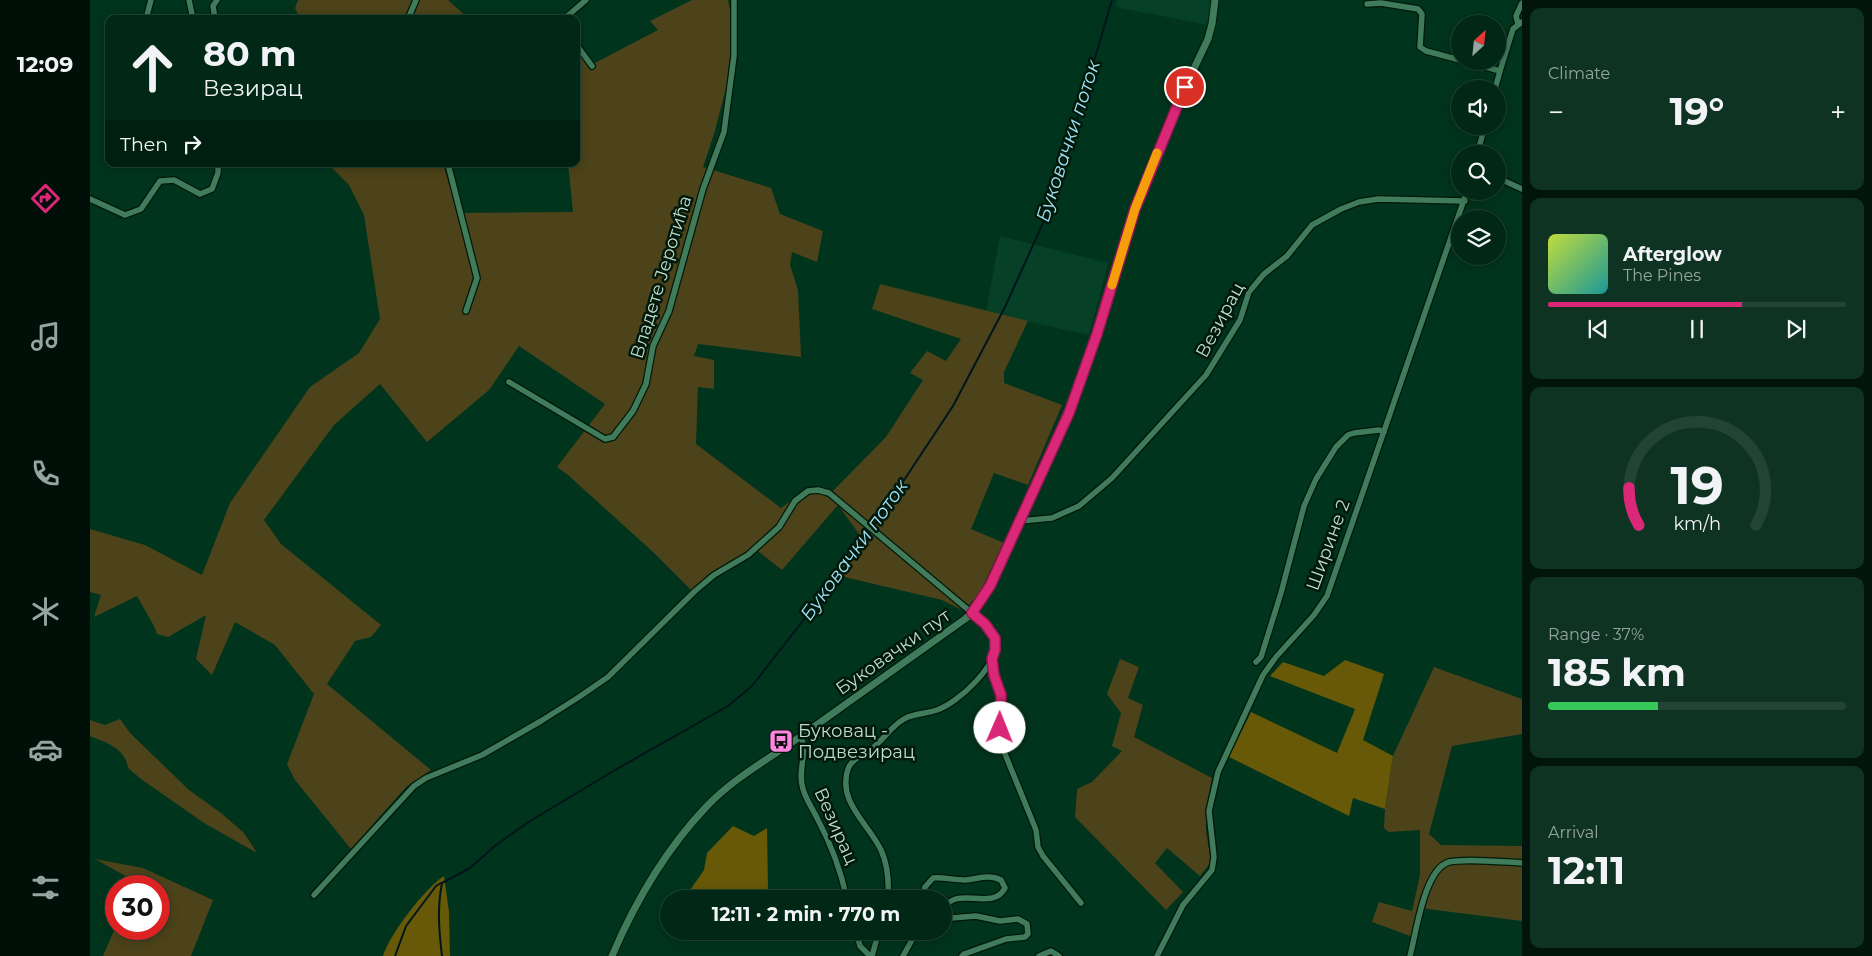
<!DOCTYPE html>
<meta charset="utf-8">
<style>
:root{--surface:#012716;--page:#0f3323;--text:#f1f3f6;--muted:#96a5a1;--line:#234435;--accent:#db2777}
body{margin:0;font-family:Montserrat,sans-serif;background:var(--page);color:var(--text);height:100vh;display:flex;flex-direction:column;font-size:19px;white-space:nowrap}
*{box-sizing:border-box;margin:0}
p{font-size:16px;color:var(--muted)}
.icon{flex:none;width:28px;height:28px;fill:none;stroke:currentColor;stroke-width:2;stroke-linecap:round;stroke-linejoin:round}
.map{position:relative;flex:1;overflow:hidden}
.side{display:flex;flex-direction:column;gap:8px;padding:8px;background:#01150c;width:350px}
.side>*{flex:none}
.top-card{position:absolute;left:15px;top:15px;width:475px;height:152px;border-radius:10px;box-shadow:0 2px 12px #0003,0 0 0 1px var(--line);background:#012716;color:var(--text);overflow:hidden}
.needle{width:32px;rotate:27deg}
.fabs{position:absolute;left:1361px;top:15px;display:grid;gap:10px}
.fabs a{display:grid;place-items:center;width:55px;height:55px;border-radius:50%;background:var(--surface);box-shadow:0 2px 12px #0003,0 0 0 1px var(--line);font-size:25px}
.speed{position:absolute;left:15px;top:875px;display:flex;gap:10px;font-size:25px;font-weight:700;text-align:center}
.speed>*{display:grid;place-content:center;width:65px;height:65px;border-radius:50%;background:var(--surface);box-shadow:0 2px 12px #0003,0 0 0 1px var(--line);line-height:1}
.speed .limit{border:8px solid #d22;background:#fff;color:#111}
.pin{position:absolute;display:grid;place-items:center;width:42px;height:42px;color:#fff;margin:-21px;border:2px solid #fff;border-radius:50%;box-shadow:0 1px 5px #0007}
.me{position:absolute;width:55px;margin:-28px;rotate:1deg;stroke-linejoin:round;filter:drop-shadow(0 0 4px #0008)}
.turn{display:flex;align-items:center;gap:18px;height:105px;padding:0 15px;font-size:22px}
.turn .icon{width:65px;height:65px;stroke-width:2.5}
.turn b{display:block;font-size:35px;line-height:42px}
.then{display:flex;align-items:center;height:48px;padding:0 15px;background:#0003;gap:10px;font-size:19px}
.big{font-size:38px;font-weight:700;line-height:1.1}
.side .widget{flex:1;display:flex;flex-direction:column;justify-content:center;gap:8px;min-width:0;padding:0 18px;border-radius:10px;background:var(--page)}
.side .dial{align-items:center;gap:0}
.dial svg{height:130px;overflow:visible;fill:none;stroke:var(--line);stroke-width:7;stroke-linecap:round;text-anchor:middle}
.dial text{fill:var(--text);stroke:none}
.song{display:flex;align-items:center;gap:15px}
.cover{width:60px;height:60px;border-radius:8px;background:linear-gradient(135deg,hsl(70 70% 55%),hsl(180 70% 35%))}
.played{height:5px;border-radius:2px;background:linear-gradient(90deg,var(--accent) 65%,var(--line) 65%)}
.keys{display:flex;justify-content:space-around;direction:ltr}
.heat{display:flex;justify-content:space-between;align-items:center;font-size:28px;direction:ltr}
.charge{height:8px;border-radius:4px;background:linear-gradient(90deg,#34c759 37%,var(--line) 0)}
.trip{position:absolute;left:570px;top:890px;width:292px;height:50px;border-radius:25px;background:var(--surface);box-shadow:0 2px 12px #0003,0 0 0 1px var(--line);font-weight:700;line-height:50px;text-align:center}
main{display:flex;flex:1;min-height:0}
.menu{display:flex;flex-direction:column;width:90px;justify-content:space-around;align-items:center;background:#001009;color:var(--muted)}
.menu .icon{width:35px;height:35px}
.menu .current{color:var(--accent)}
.menu b{font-size:22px;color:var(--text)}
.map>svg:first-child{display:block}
</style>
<main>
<nav class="menu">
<b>12:09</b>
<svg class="icon current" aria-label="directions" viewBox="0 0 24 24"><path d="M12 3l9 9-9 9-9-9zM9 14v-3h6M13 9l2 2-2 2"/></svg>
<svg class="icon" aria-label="music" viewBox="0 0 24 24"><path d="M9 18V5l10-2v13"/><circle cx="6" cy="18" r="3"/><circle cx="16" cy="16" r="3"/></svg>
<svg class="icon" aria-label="phone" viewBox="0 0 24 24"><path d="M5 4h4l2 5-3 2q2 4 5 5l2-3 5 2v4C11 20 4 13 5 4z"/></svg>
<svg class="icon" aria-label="climate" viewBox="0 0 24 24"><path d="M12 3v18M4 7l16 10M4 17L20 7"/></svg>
<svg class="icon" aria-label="car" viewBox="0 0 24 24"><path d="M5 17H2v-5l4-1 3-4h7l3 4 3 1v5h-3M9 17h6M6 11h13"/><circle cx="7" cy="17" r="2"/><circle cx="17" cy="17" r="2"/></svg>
<svg class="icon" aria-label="filters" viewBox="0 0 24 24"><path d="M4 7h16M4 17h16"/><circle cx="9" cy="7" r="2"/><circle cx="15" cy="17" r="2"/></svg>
</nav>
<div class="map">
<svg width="1432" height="956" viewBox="0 0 1432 956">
<rect width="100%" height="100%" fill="#01341d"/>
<!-- built -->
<g fill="#064127">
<polygon points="1027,0 1122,0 1118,25 1026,7"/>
<polygon points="910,236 1018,263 999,335 896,312"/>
</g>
<!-- green -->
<g fill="#4c431a">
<polygon points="208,0 358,0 379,19 210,19 205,8"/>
<polygon points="602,0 638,0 644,32 637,85 624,134 613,167 681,188 690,214 733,231 727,262 702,252 700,265 708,290 711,357 608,344 604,356 624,360 624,389 608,387 606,444 691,508 706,497 727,491 737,497 796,437 833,380 820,373 837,351 856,361 871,339 782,309 790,284 938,321 914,372 914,383 972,405 938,485 904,473 881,529 914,543 892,589 874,611 852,600 746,575 769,534 748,505 692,570 664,548 602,591 563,552 478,475 467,467 515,404 429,346 399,390 337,442 290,384 244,425 174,520 191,544 291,625 281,637 265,641 237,684 341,770 316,787 261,849 205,780 197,764 224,694 185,645 145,622 122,675 106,659 116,615 78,637 67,634 64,626 47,596 4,617 11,595 0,592 0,529 55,545 112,575 140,503 220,387 269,353 290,319 274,215 259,185 238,164 353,164 368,213 483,212 478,164 486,164 486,49 499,66 568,30 560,21"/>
<polygon points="1030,659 1049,667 1038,698 1053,705 1044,737 1122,778 1116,812 1116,831 1121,862 1110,876 1077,848 1065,863 1093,892 1076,910 985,817 987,789 1002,782 1032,751 1022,746 1031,713 1017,694"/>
<polygon points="1344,667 1432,699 1432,734 1362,746 1339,834 1351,845 1432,846 1432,921 1330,908 1323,937 1282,922 1289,902 1322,911 1330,875 1330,830 1299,832 1294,828 1295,809 1303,756"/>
<path d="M30 719 40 733 99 790 131 813 154 833 167 853 114 823 51 779 38 768C35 748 17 743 0 736V720L15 725Z"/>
<polygon points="5,859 53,868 123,900 101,956 13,956 26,926 26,929 69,929 69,886 44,886 46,882"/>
</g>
<!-- forest -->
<g fill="#675907">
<polygon points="1255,660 1294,674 1273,740 1303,756 1295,809 1263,798 1259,816 1139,757 1161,712 1247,753 1265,709 1180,676 1193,662 1234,676"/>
<polygon points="643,826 664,836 677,828 678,887 676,899 608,899 598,893 614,870 617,853"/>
<path d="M354 876 359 912 360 956H293C299 935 336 887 354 876Z"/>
</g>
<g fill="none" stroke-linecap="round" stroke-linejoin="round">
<!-- stream -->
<g stroke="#01151b" stroke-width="2">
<polyline points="783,527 863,406 915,307 963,201 1022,0"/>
<polyline points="305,956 316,926 346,886 351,883"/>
<path d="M352 956C349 931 347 908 352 883L380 868 406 845 440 821 525 770 638 706 662 686 766 553 781 531"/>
</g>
<!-- minor casing -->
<g stroke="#00190a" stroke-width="8">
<g id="minor">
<polyline points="99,0 103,19"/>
<polyline points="1277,4 1291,3 1328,9 1332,14 1330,47 1336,51 1370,60"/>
<polyline points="56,19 61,0"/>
<polyline points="125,19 123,6 127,0"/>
<polyline points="318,19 326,0"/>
<polyline points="474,19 496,0"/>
<polyline points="1428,24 1426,16 1432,3"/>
<polyline points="486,44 502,66"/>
<polyline points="1375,61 1410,71 1405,89"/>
<polyline points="1410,71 1423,29 1432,22"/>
<polyline points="1387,154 1395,126"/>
<polyline points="358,164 387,278 376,311"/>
<polyline points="1408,178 1432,189"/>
<polyline points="0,199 35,215 51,209 70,181 84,180 110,194 122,189 128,173 128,164"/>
<polyline points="419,382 515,439 523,437 543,411 556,384 563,346 579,311 613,189 634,132 644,56 644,0"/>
<polyline points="930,521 962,518 989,506 1022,478 1116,375 1150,320 1159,292 1174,274 1197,256 1222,225 1251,209 1269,202 1288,199 1375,201"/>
<polyline points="902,659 904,675 911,695 911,728 913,749 946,830 948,847 953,856 991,903"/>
<polyline points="1166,662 1171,657 1191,593 1214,506 1226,479 1246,447 1258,435 1264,433 1289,430 1294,432"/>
<path d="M711 736C718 754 707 771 713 789 716 800 723 809 728 820 741 844 751 872 757 899"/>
<path d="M224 895 324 786 336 778 392 755 451 721 489 697 518 677 605 591 624 575 658 555 689 527 705 501 718 491 728 490 739 493 882 613C890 619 902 628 905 638 912 663 868 703 847 710 836 714 824 713 814 719 800 727 793 741 780 750 772 755 761 760 758 769 747 802 779 824 791 850 798 865 799 883 798 899"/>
<path d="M832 899 835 887 843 878C854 877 864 880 875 880 888 879 899 874 911 880L915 888C903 912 866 885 855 908L858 916 861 918 886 916 910 921 928 919 937 924 938 934 935 937 916 939 874 954 872 956"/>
<polyline points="766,931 770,946 780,956"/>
<polyline points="782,956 789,931"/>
<polyline points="813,956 827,931"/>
<polyline points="949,956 961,951 969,956"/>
<polyline points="1067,956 1093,905 1122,870 1124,857 1119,811 1128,772 1173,675 1186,657 1224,615 1237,596 1377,191"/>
<path d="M1320 956C1326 934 1334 869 1359 862 1376 858 1413 862 1432 863"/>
</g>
</g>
<!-- tertiary casing -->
<g stroke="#00190a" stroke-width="9">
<path id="tertiary" d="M522 956C545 902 576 849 617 806 645 777 679 759 711 736 766 697 820 658 875 619L882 613 893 597 979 412 1007 334 1045 209 1080 119 1118 39 1122 24 1125 0"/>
</g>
<!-- minor -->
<use href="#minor" stroke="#407c5b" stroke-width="5.5"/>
<!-- tertiary -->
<use href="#tertiary" stroke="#407c5b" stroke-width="7"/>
</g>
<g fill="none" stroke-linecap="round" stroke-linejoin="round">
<!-- route casing -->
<g stroke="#8e194d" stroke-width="12">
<polyline id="route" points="910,728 911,695 904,675 902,659 905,650 905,638 895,624 882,613 900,586 979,413 1007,334 1045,209 1095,87"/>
</g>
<!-- route -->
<use href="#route" stroke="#db2777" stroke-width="9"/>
<!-- slow -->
<polyline stroke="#f59e0b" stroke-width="9" points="1022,285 1045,209 1067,153"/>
</g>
<!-- icons -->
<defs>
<g id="bus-square" transform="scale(1.25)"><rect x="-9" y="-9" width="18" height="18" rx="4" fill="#fe85e0" stroke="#01180b"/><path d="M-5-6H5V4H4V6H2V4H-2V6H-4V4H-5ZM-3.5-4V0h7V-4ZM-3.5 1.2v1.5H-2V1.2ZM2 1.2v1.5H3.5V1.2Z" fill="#111"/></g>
</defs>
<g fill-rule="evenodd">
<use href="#bus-square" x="691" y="741"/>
</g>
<g text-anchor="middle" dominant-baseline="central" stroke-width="5" stroke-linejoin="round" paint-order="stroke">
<!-- street labels -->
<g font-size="18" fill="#beddc9" stroke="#01180b">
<text transform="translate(571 277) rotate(-73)">Владете Јеротића</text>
<text transform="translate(1130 320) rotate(-62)">Везирац</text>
<text transform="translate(1238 545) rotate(-70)">Ширине 2</text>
<text transform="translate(803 652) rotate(-35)">Буковачки пут</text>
<text transform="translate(746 826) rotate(66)">Везирац</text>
</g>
<!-- poi labels -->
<g font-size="18" fill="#beddc9" stroke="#01180b" text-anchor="start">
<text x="708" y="731">Буковац -<tspan x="708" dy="21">Подвезирац</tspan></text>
</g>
<!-- water labels -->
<g font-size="19" font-style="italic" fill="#a0e4f8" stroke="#01180b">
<text transform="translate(978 141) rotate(-72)">Буковачки поток</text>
<text transform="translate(764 550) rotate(-54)">Буковачки поток</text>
</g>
</g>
</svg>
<div class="fabs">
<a><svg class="needle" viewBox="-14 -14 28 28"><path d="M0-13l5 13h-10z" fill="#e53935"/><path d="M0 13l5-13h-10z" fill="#96a5a1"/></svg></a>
<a><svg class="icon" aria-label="sound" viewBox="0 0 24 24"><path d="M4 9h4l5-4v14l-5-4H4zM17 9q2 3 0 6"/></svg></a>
<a><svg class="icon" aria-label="search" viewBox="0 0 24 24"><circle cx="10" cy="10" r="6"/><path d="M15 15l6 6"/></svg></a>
<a><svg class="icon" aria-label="layers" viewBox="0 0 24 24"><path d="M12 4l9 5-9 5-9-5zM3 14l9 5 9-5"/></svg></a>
</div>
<div class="speed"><div class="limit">30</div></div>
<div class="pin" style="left:1095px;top:87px;background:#d93025"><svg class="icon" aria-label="arrive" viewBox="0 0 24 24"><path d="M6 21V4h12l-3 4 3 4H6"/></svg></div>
<svg class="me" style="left:910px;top:728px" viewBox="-20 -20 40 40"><circle r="19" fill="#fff"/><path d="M0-13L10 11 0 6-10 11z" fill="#db2777"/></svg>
<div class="trip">12:11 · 2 min · 770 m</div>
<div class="top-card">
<div class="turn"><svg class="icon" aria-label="ahead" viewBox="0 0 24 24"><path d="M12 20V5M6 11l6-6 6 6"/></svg><div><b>80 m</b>Везирац</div></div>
<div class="then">Then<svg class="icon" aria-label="right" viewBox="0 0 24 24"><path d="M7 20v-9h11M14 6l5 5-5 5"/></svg></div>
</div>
</div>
<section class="side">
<div class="widget"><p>Climate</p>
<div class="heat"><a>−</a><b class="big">19°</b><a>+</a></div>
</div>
<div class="widget">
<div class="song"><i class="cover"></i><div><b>Afterglow</b><p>The Pines</p></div></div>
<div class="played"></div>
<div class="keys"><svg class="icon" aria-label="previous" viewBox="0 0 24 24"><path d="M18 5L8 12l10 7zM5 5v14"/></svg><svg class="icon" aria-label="pause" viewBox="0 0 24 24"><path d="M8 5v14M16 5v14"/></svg><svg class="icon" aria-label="next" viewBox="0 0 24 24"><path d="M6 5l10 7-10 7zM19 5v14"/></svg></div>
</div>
<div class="widget dial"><svg viewBox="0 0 100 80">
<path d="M14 69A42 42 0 1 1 86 69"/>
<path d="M14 69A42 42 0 0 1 8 46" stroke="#db2777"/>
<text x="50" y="56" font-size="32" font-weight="700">19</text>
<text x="50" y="72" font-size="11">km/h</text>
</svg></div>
<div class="widget"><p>Range · 37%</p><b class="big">185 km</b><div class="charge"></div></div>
<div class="widget"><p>Arrival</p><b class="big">12:11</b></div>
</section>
</main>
